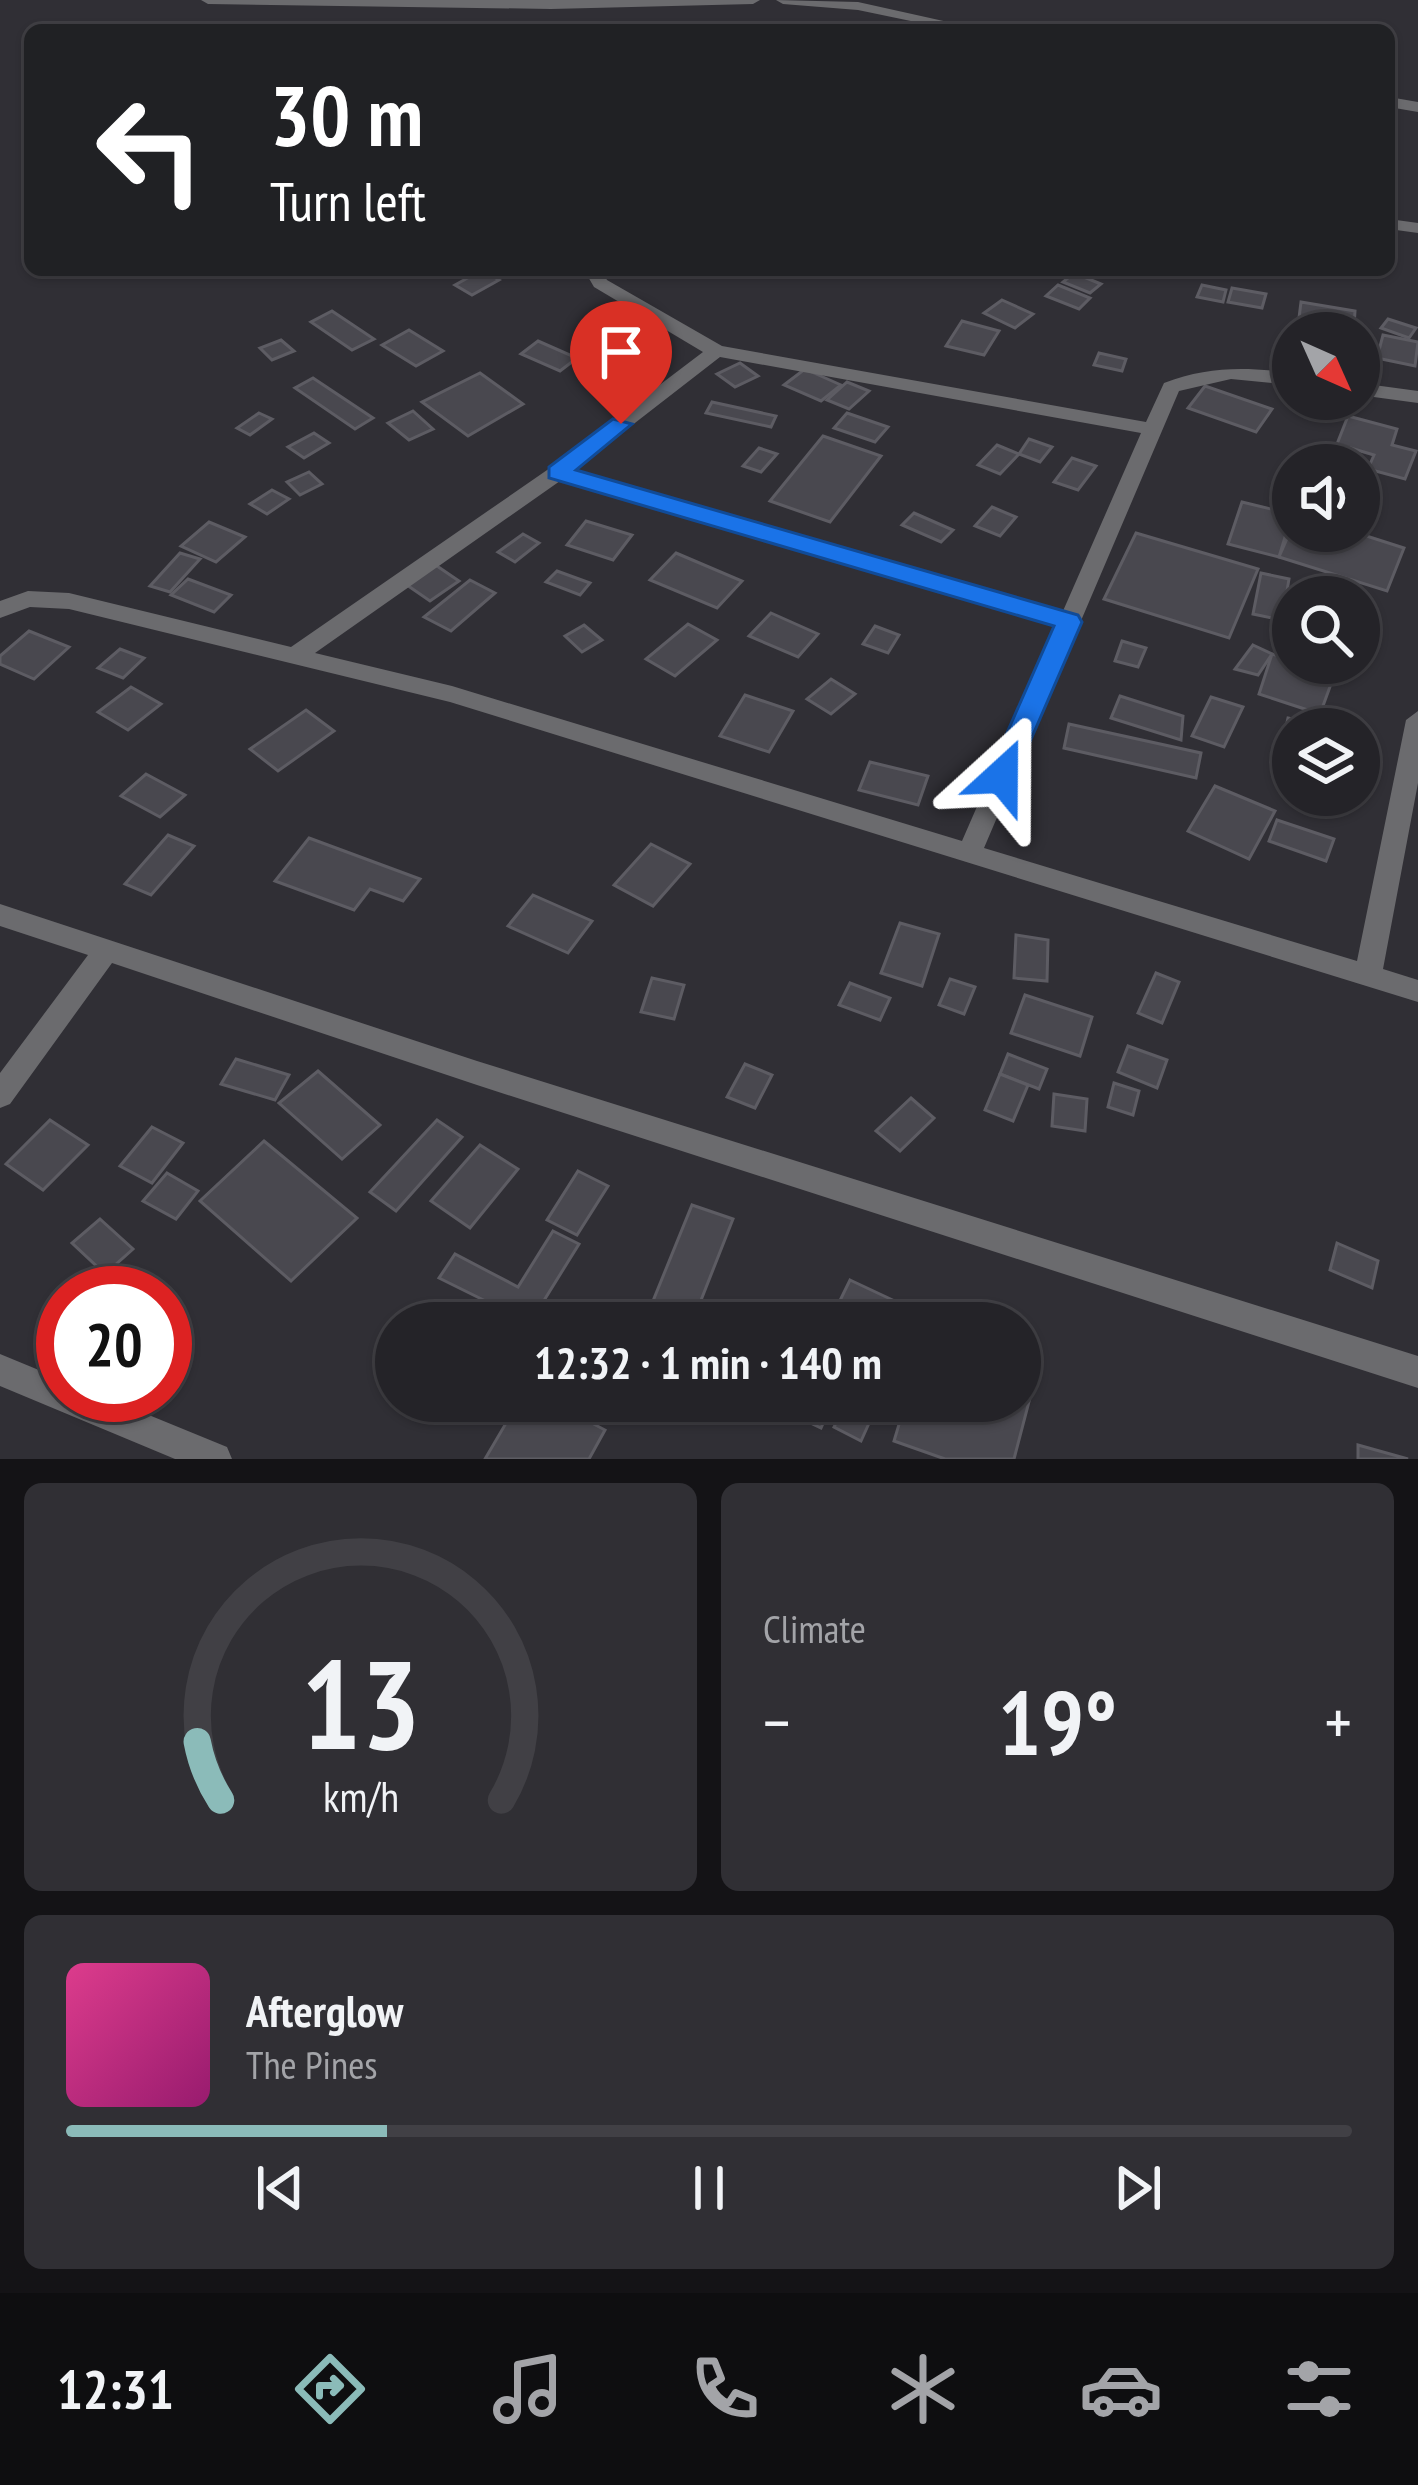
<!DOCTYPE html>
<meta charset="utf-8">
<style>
:root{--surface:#242328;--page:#302f34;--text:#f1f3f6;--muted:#a3a4a8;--line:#414045;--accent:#8bbbb9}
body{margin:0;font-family:"PT Sans Narrow",sans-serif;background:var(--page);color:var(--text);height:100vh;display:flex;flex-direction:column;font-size:45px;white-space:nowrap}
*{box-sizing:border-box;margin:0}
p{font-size:39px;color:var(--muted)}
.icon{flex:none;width:66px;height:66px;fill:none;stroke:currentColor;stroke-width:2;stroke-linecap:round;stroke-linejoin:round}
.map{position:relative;height:1459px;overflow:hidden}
.sheet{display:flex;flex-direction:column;gap:24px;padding:24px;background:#141316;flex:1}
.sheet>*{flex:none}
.top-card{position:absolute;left:24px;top:24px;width:1371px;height:252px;border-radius:18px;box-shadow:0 3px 9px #0004,0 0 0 3px var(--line);background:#202124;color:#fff;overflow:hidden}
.needle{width:78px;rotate:135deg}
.buttons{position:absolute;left:1272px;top:312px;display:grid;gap:24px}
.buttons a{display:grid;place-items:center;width:108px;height:108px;border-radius:50%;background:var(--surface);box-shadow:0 3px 9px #0004,0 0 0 3px var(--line);font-size:60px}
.speed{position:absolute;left:36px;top:1266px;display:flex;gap:24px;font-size:60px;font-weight:700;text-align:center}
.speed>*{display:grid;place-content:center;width:156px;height:156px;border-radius:50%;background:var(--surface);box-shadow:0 3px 9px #0004,0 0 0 3px var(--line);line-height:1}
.speed .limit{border:18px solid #d22;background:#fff;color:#111}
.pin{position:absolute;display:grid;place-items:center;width:102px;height:102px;color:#fff;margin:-123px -51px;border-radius:50% 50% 50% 0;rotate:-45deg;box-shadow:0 0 12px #0007}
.pin .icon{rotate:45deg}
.me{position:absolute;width:132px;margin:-66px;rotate:24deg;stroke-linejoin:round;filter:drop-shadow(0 0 9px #0008)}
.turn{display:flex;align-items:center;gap:42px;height:252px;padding:0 48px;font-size:54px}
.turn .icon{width:156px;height:156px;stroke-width:2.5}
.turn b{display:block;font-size:84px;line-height:102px}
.big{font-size:90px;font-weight:700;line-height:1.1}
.sheet .tile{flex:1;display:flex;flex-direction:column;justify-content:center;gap:18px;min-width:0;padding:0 42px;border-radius:18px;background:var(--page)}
.sheet .dial{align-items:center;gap:0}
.dial svg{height:312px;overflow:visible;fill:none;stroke:var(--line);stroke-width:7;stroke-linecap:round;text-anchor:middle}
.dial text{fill:var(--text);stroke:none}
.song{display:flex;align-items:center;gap:36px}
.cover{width:144px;height:144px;border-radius:18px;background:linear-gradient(135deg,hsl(330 70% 55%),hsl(320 70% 35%))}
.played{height:12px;border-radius:6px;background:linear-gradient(90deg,var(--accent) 25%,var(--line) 25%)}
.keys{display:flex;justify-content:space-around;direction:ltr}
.heat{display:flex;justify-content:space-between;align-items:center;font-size:66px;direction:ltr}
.sheet .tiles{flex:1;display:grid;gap:24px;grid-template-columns:1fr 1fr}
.tile:last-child{grid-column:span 2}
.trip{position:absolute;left:375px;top:1302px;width:666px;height:120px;border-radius:60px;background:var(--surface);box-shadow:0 3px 9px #0004,0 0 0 3px var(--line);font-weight:700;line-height:120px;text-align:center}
.tabs{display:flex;height:192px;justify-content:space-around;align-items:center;background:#0e0e10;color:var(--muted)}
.tabs .icon{width:84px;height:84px}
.tabs .on{color:var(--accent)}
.tabs b{font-size:54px;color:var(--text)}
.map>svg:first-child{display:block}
</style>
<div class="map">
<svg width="1418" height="1459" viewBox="0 0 1418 1459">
<rect width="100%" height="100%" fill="#302f35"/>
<!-- building -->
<g fill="#49484f" stroke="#5d5c63" stroke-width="3">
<polygon points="482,270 499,280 472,295 455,285"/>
<polygon points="1074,273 1101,284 1090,293 1063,282"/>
<polygon points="1058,285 1090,298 1079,309 1046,296"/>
<polygon points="1202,285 1226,290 1223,302 1197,297"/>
<polygon points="1232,288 1266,294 1262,308 1228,302"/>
<polygon points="1002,300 1033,314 1015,328 984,313"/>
<polygon points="1301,302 1355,311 1354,327 1299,318"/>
<polygon points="332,311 374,339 352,350 311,322"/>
<polygon points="1388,319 1416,328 1409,338 1381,328"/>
<polygon points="962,321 999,331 984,355 946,346"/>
<polygon points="409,330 443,351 416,366 382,345"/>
<polygon points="1383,335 1418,342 1415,366 1377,358"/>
<polygon points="281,340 294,351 272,360 260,348"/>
<polygon points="538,341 577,358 560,371 521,354"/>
<polygon points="1099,353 1126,359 1122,371 1094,365"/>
<polygon points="740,363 758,376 735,387 717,374"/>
<polygon points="805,369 841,385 821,401 784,385"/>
<polygon points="480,373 523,404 468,436 422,402"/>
<polygon points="313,378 373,418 355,429 295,388"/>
<polygon points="847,382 869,391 849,409 827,400"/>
<polygon points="1205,386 1272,409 1256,432 1188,408"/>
<polygon points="712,402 776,416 771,427 706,413"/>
<polygon points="413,411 433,429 409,440 388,423"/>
<polygon points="259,413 272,419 250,435 237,428"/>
<polygon points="847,413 888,427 875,442 834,428"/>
<polygon points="1348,416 1397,429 1392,445 1416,451 1405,479 1368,469 1374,455 1337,444"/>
<polygon points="314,433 329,443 304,458 288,447"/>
<polygon points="823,436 881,456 830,522 770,501"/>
<polygon points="1029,439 1052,447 1040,462 1019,454"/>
<polygon points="997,445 1019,454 1000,474 978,465"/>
<polygon points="759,448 777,454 761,472 743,466"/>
<polygon points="1072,458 1096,466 1078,490 1054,482"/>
<polygon points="309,472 322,484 300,495 287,482"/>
<polygon points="272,490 289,499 267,514 250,504"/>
<polygon points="1242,502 1292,514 1279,557 1228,544"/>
<polygon points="992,507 1016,517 1000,536 975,526"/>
<polygon points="914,513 953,530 941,542 902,525"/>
<polygon points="586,521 632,535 613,560 567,545"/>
<polygon points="209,522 245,537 216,562 181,546"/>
<polygon points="1293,525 1293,531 1351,531 1404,548 1387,591 1279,557"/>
<polygon points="1136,533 1258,569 1229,638 1104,599"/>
<polygon points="523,534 539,543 515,562 498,552"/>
<polygon points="180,553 200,559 170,592 150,586"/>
<polygon points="676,553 742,581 717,608 650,580"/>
<polygon points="434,564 459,581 430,601 404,583"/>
<polygon points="557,571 590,583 580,595 546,582"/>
<polygon points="1261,573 1289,579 1282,620 1253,614"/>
<polygon points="188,579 231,595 214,612 171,595"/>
<polygon points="470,580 495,593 451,631 424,617"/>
<polygon points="771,613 818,634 798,657 749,636"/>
<polygon points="688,624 717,640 675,676 646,659"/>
<polygon points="584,625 602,640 582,652 565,636"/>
<polygon points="875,626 899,635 888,653 863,644"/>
<polygon points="29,631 69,647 34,679 0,664 0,656"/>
<polygon points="1122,641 1146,648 1138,667 1115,661"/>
<polygon points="1253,645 1272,654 1258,675 1235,669"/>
<polygon points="120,649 144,658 123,678 98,668"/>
<polygon points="1272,654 1335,673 1320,714 1259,694"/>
<polygon points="831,679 855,694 831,714 807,699"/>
<polygon points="131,687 161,704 128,730 98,712"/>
<polygon points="745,695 793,711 769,752 720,736"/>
<polygon points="1120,696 1183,716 1181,740 1111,718"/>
<polygon points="1211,697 1243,707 1224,747 1192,736"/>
<polygon points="306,710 334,731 278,771 250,749"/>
<polygon points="1288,718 1335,729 1293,729 1293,743 1283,740"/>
<polygon points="1069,724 1201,753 1196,778 1064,748"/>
<polygon points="870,762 928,776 918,805 859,790"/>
<polygon points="146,774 185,795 160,817 121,796"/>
<polygon points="1215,786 1275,811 1249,859 1188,831"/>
<polygon points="1277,820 1334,839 1326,861 1269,841"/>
<polygon points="168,835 194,846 151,895 125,884"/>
<polygon points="309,838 420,879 403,901 370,889 354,910 275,881"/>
<polygon points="651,844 690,864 653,906 614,885"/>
<polygon points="533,895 592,921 568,953 508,926"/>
<polygon points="900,923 939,934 922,986 881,973"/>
<polygon points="1016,935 1048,940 1047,981 1014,978"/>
<polygon points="1156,973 1179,982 1162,1023 1138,1013"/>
<polygon points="652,978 684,985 674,1019 641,1012"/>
<polygon points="950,979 975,987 964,1014 939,1005"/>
<polygon points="850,983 890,998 880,1020 839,1005"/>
<polygon points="1025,995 1092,1017 1080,1056 1011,1033"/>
<polygon points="1128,1046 1167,1060 1157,1088 1118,1072"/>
<polygon points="1008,1054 1047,1069 1039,1089 1000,1074"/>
<polygon points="236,1059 289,1075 275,1100 221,1084"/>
<polygon points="745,1064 772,1075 755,1108 727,1097"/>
<polygon points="318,1071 380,1125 342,1159 279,1103"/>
<polygon points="1000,1074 1028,1085 1013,1121 985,1110"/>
<polygon points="1114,1083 1139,1091 1133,1115 1108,1107"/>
<polygon points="1054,1094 1087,1099 1085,1131 1052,1126"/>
<polygon points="911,1098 934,1118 900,1151 876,1131"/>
<polygon points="50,1120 88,1145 43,1190 6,1164"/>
<polygon points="437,1120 462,1137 396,1211 370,1192"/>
<polygon points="152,1127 183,1143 152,1183 120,1166"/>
<polygon points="264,1141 357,1218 291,1281 200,1201"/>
<polygon points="480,1145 518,1169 470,1228 431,1201"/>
<polygon points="578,1171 608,1186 577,1235 547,1220"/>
<polygon points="167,1173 198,1191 176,1219 143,1201"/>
<polygon points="692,1205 733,1219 692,1323 583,1323 591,1304 644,1323"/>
<polygon points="100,1219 133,1249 105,1274 72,1243"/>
<polygon points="553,1231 579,1244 530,1323 439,1278 455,1254 518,1287"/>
<polygon points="1337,1243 1378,1261 1372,1288 1330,1270"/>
<polygon points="850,1280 918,1312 914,1323 829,1323"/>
<polygon points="1020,1390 1031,1394 1014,1459 945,1459 894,1441 906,1401 1020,1401"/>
<polygon points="519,1401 550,1401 605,1430 589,1459 485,1459"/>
<polygon points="764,1401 833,1401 821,1428"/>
<polygon points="847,1401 879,1401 861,1441 834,1427"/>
<polygon points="1358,1445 1408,1459 1358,1459"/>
</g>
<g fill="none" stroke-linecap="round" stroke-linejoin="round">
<!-- lane -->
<g fill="#6b6b6e" fill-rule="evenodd">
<polygon points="201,0 760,0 753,4 551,9 208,4"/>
<polygon points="776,0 858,2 984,30 954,30 858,10 783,4"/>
<polygon points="1389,97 1418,102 1418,112 1389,107"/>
<polygon points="1389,219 1418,223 1418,233 1389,229"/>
<path d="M584 270H602L607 280 722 346 1146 422 1164 383C1208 366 1247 367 1293 373V385L1231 379 1179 391 984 848 1357 961 1406 720 1418 711V783L1383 969 1418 980V1002L450 702 69 609 30 607 0 618V601L28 591 69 593 291 647 550 468 703 352 594 287ZM720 357 1141 433 1063 611 573 471ZM560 481 1056 625 962 841 452 686 315 653Z"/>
<polygon points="1359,383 1418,391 1418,403 1359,395"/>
</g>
<!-- street -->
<g fill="#6b6b6e" fill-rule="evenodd">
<polygon points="0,904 477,1061 1418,1356 1418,1388 477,1085 112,963 10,1104 0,1108 0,1073 88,955 0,926"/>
<polygon points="0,1354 63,1380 63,1395 100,1395 227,1447 232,1459 175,1459 0,1386"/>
</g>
</g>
<!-- route -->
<polygon fill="#1a73e8" stroke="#114b97" stroke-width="3" points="613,419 632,424 576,470 1078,615 1082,622 1012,783 992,783 988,776 1054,626 549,478 549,467"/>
</svg>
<div class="buttons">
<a><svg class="needle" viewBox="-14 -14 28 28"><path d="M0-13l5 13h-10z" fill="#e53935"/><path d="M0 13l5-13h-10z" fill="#a3a4a8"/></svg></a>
<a><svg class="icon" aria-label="sound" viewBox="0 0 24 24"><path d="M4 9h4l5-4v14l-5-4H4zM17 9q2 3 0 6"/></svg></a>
<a><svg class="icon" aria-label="search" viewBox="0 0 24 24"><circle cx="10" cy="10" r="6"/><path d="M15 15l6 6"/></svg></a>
<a><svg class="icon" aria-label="layers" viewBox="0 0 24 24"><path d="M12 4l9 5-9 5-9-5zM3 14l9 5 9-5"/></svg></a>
</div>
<div class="speed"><div class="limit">20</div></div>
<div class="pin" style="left:621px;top:424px;background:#d93025"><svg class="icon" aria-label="arrive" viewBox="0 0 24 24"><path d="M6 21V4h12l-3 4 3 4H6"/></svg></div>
<svg class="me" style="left:1002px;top:776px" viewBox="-20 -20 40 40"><path d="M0-17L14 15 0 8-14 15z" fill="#1a73e8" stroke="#fff" stroke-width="4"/></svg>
<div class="trip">12:32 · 1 min · 140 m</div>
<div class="top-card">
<div class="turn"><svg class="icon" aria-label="left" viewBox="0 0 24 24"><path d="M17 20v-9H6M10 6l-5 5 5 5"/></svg><div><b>30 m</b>Turn left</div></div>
</div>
</div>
<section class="sheet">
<div class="tiles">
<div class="tile dial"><svg viewBox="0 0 100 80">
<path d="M14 69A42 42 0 1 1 86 69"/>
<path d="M14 69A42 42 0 0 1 8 54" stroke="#8bbbb9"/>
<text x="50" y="56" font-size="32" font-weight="700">13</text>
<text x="50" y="72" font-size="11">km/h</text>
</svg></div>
<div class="tile"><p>Climate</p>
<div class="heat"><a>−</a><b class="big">19°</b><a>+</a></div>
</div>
<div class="tile">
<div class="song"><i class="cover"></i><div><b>Afterglow</b><p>The Pines</p></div></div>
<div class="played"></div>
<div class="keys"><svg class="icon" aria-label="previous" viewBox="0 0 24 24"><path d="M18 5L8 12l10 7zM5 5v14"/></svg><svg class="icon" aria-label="pause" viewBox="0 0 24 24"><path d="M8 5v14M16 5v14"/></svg><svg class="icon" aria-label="next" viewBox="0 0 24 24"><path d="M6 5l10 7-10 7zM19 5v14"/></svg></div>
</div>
</div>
</section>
<nav class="tabs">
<b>12:31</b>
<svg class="icon on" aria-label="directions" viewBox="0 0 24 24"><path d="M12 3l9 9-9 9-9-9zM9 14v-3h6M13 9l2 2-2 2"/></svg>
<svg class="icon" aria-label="music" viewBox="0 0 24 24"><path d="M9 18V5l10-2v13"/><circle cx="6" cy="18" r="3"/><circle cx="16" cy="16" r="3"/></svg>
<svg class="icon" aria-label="phone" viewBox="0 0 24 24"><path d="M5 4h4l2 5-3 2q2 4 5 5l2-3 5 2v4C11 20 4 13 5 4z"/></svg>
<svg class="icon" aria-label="climate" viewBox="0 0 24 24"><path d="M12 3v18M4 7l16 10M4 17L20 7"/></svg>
<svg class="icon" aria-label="car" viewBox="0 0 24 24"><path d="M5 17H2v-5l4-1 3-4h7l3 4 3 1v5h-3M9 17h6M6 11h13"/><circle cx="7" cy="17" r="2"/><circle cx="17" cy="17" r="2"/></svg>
<svg class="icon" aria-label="filters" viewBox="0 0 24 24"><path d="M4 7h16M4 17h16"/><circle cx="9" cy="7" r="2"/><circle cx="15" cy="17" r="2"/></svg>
</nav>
